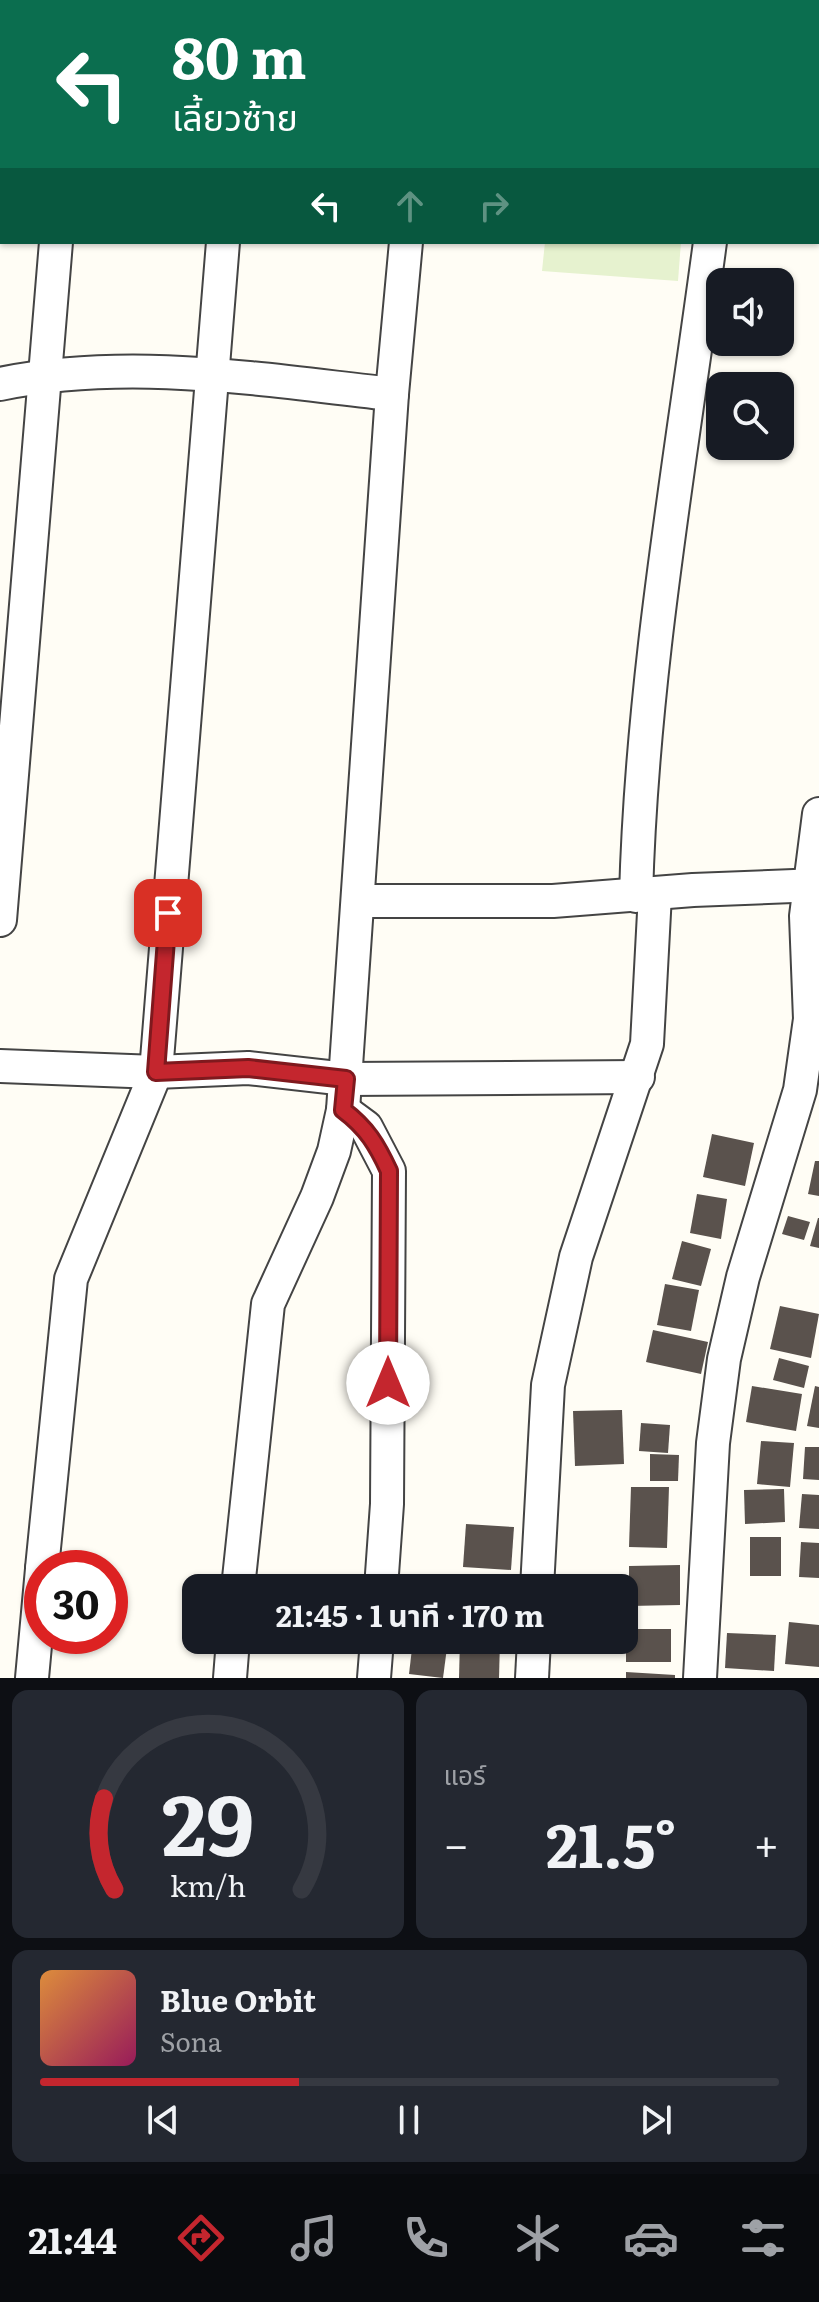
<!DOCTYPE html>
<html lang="th">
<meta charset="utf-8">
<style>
:root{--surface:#171b24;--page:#242831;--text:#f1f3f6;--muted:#9ea1a6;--line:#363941;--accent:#c4262e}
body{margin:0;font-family:Literata,"Noto Sans Thai",serif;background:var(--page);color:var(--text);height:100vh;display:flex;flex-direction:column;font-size:30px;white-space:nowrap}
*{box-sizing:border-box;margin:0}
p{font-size:26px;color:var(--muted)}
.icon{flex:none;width:44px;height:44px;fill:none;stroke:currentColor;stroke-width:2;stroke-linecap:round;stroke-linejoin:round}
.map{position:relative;height:1678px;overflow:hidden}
.side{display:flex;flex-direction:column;gap:12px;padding:12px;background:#0d0f14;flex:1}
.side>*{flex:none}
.hud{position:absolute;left:0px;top:0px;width:820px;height:244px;box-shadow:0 2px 6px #0004;background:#0b6e4f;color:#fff;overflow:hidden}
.fabs{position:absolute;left:706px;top:268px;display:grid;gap:16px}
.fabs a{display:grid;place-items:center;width:88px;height:88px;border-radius:16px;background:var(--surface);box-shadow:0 2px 6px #0004;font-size:40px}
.speed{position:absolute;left:24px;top:1550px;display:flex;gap:16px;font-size:40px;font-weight:700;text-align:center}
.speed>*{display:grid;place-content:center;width:104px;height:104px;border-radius:50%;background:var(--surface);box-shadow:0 2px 6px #0004;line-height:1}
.speed .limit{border:12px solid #d22;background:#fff;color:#111}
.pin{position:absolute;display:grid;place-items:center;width:68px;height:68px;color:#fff;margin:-34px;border-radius:16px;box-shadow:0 4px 12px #0006}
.me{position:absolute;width:88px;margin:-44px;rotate:0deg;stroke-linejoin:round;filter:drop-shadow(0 0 6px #0008)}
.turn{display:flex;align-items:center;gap:28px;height:168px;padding:0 40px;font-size:36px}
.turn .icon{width:104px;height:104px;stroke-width:2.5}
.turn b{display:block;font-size:56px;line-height:68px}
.lanes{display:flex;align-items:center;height:76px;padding:0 40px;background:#0003;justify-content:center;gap:40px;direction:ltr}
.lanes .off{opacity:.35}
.big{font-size:60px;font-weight:700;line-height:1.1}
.side .widget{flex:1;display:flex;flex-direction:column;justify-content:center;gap:12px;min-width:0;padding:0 28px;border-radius:16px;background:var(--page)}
.side .dial{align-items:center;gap:0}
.dial svg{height:208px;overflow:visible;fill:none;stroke:var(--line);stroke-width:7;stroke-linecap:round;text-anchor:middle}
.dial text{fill:var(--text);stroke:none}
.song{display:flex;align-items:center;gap:24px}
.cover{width:96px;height:96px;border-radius:12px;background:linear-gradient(135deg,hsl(30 70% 55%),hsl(330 70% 35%))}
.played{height:8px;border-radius:4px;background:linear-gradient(90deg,var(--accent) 35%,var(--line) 35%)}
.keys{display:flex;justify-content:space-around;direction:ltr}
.heat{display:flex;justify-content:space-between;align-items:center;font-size:44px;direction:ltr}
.side .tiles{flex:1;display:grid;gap:12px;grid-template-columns:1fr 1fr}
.widget:last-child{grid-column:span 2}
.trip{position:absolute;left:182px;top:1574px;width:456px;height:80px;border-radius:16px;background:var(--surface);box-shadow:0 2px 6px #0004;font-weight:700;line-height:80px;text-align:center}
.tabs{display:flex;height:128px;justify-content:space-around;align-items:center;background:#090b0e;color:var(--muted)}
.tabs .icon{width:56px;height:56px}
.tabs .current{color:var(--accent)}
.tabs b{font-size:36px;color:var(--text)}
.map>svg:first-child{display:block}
</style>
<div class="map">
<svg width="819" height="1678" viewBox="0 0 819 1678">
<rect width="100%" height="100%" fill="#fffdf5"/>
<!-- pitch -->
<polygon fill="#e6f2cf" points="545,242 681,242 678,281 542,271"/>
<!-- building -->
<g fill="#5a524d">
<polygon points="712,1134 754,1143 745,1186 703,1177"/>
<polygon points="815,1161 819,1161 819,1196 808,1194"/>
<polygon points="697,1194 727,1199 721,1239 690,1233"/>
<polygon points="788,1216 810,1222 804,1240 782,1234"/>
<polygon points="818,1218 819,1218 819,1248 810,1246"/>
<polygon points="682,1241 711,1249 701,1286 672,1279"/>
<polygon points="665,1284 699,1290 691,1331 657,1325"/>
<polygon points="780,1306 819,1314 811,1358 770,1349"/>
<polygon points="653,1330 708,1342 701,1374 646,1362"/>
<polygon points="779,1358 809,1366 804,1388 773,1380"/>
<polygon points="752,1386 802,1394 796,1431 746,1422"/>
<polygon points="815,1386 819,1387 819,1428 807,1426"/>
<polygon points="622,1410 624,1464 575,1466 573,1411"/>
<polygon points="641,1423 670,1425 668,1453 639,1451"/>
<polygon points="761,1441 794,1443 790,1487 757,1484"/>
<polygon points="805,1447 819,1447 819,1480 803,1479"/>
<polygon points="650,1454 679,1455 678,1481 650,1481"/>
<polygon points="631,1487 669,1487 667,1548 629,1547"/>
<polygon points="784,1489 785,1522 745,1524 744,1490"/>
<polygon points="802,1494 819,1495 819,1529 799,1528"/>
<polygon points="466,1524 514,1527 511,1570 463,1567"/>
<rect x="750" y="1537" width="31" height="39"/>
<polygon points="801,1542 819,1543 819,1578 799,1577"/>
<polygon points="680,1565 680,1605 629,1606 629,1566"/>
<rect x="573" y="1575" width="41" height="13"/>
<polygon points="789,1622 819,1625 819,1667 785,1664"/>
<rect x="626" y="1629" width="45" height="33"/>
<polygon points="727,1633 776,1635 774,1671 725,1668"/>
<polygon points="413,1640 448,1640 443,1678 409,1674"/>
<polygon points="460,1640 500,1640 499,1678 459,1678"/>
<polygon points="626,1672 675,1675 675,1678 626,1678"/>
</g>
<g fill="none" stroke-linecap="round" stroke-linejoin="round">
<!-- minor casing -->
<g stroke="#444" stroke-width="36">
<g id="minor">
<polyline points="317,0 317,2"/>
<polyline points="804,2 804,0"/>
<polyline points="818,104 819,105"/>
<path d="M0 384C129 357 263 380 392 394"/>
<path d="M636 896C642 675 681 460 710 242"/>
<polyline points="358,901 553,901 693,890 819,885"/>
<polyline points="0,920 56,242"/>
<polyline points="0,1066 156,1072 248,1068 346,1079 638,1077"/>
<polyline points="343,1110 366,1127 389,1171 387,1504 381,1588"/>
<polyline points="42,1568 71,1279 156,1072 223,242"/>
<polyline points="238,1588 268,1304 317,1197 334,1151 343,1110 392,394 406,242"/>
<polyline points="537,1588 548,1385 576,1257 647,1044 655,894"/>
<polyline points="32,1678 42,1569"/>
<polyline points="230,1678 233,1640"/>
<polyline points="374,1678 377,1640"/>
<polyline points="532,1678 534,1640"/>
<polyline points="700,1678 713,1443 724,1359 743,1277 800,1090 810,1019 806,916 819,814"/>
</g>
</g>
<!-- minor -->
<use href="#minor" stroke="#fff" stroke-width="32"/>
</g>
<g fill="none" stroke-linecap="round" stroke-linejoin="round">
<!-- route casing -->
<g stroke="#7f191e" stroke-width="20">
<path id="route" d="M168 913 156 1072 248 1068 346 1079 343 1110C367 1128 377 1145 389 1171L388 1383"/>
</g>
<!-- route -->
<use href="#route" stroke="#c4262e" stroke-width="14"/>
</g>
</svg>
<div class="fabs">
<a><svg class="icon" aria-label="sound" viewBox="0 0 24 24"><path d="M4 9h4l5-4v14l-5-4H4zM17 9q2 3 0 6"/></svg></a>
<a><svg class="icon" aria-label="search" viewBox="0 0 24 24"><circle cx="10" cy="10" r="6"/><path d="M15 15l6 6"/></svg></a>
</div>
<div class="speed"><div class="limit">30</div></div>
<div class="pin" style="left:168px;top:913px;background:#d93025"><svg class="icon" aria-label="arrive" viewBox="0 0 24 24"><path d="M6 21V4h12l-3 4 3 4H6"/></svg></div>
<svg class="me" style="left:388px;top:1383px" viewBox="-20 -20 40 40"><circle r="19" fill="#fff"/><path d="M0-13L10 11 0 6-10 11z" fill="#c4262e"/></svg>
<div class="trip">21:45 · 1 นาที · 170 m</div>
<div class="hud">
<div class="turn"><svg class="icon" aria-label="left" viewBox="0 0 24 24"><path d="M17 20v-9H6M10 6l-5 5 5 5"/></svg><div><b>80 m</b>เลี้ยวซ้าย</div></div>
<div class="lanes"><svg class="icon" aria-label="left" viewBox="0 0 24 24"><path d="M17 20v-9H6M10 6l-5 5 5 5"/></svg><svg class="icon off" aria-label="ahead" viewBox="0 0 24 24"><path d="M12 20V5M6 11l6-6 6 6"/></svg><svg class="icon off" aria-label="right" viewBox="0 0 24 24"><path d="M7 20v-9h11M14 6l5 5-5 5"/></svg></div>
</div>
</div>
<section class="side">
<div class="tiles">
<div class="widget dial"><svg viewBox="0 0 100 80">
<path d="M14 69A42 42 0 1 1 86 69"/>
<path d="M14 69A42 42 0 0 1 10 34" stroke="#c4262e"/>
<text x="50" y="56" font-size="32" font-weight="700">29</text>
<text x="50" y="72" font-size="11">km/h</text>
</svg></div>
<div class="widget"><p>แอร์</p>
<div class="heat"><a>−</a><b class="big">21.5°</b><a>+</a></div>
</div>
<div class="widget">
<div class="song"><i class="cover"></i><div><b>Blue Orbit</b><p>Sona</p></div></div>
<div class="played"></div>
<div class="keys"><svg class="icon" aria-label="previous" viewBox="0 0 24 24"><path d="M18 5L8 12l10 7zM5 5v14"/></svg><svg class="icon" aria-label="pause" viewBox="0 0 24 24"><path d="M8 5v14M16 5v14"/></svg><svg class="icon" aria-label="next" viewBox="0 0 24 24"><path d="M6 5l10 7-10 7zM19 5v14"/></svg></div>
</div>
</div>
</section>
<nav class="tabs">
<b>21:44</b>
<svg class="icon current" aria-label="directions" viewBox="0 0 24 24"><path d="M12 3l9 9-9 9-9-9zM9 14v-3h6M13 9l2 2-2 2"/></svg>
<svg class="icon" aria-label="music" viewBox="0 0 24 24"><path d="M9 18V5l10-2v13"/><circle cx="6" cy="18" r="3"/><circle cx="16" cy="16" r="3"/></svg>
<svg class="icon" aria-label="phone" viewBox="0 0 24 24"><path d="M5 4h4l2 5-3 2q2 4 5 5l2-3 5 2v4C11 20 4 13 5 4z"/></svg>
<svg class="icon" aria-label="climate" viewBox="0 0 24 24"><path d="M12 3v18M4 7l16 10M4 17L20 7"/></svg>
<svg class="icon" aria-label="car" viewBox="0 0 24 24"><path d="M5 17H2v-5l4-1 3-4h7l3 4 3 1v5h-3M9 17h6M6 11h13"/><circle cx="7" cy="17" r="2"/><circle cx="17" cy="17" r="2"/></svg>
<svg class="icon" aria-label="filters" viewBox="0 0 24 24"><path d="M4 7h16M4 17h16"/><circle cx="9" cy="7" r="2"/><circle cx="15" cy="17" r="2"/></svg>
</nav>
